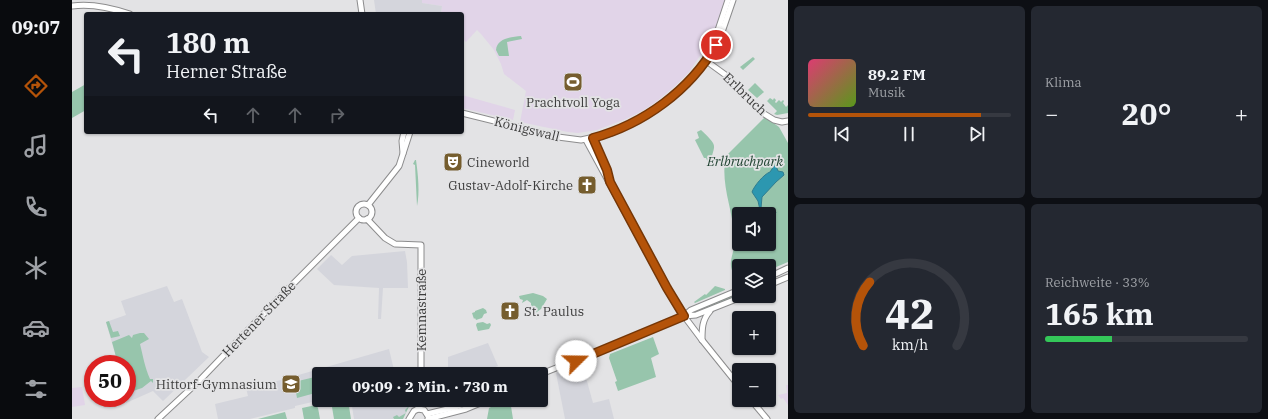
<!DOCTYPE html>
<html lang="de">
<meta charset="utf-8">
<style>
:root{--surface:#171b24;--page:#242831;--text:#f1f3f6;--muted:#9ea1a6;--line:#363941;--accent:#b45309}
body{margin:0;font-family:"IBM Plex Serif",serif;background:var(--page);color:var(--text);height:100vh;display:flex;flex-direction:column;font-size:15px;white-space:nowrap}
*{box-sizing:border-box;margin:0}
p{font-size:13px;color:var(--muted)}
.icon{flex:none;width:22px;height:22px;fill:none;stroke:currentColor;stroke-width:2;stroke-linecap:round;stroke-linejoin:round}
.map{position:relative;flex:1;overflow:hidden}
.side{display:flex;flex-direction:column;gap:6px;padding:6px;background:#0d0f14;width:480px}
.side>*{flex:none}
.guide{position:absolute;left:12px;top:12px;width:380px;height:122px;border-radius:4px;box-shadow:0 1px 3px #0004;background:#171b24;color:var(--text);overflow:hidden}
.fabs{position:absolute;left:660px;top:207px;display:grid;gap:8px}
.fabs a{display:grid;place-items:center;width:44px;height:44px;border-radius:4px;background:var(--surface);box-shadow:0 1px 3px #0004;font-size:20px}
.speed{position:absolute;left:12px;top:355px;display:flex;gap:8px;font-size:20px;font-weight:700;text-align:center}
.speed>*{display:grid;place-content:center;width:52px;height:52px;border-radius:50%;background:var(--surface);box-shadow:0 1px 3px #0004;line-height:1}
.speed .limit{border:6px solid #d22;background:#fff;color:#111}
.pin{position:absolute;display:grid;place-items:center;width:34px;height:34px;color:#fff;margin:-17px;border:2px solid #fff;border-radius:50%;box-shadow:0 1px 4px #0007}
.me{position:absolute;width:44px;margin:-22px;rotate:68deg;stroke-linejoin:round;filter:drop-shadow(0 0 3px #0008)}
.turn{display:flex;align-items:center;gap:14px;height:84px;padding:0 16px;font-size:18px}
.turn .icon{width:52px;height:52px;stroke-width:2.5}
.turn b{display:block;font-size:28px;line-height:34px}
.lanes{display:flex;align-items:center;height:38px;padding:0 16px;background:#0003;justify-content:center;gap:20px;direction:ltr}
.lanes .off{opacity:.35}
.big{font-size:30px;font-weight:800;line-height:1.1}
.side .card{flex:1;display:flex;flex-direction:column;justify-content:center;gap:6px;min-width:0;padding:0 14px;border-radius:6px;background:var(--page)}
.side .dial{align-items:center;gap:0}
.dial svg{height:104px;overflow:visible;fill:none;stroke:var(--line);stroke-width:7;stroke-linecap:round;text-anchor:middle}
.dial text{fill:var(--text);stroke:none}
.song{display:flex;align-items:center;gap:12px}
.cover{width:48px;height:48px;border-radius:6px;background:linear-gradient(135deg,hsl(340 70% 55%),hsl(90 70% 35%))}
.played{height:4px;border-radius:2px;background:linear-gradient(90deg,var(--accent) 85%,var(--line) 85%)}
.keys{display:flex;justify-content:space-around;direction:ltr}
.heat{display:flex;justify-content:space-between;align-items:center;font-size:22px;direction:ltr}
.charge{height:6px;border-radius:3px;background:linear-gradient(90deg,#34c759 33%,var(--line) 0)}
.side .tiles{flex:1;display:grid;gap:6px;grid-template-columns:repeat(2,1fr)}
.trip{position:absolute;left:240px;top:367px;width:236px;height:40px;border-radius:4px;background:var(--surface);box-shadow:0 1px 3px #0004;font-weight:800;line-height:40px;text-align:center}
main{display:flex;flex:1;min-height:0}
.tabs{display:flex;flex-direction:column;width:72px;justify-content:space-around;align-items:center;background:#090b0e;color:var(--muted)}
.tabs .icon{width:28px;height:28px}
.tabs .on{color:var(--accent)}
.tabs b{font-size:18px;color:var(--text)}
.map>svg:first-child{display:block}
</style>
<main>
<nav class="tabs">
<b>09:07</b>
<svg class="icon on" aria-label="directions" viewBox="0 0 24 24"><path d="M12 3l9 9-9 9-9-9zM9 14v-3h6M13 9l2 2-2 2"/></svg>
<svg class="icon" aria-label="music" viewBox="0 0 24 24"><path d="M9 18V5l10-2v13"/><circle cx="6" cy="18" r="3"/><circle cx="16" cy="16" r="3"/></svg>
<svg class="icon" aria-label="phone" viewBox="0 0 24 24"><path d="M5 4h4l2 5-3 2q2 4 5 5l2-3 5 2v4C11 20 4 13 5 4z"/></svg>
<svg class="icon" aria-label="climate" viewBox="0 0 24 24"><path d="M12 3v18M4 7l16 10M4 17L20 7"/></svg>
<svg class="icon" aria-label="car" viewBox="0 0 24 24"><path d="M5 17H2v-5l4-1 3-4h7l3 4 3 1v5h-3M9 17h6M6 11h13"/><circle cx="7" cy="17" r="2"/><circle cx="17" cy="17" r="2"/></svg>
<svg class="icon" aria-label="filters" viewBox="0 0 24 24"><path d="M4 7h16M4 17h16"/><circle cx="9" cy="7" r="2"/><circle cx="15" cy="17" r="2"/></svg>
</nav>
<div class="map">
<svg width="716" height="419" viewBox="0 0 716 419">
<rect width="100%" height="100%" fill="#e3e3e5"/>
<!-- commercial -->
<g fill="#e1d4e8">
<polygon points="350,0 655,0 640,38 617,72 603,86 584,102 570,111 554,119 525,130 506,133 496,132 448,122 454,91 432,74 429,64 422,50 409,34 405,30 394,42 390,38 390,14 369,14 370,6 350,3"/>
<polygon points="390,95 443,110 441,120 390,108"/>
<polygon points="714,385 716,385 716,405 711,398 709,399 706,395 715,393"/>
<polygon points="10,387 13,405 0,407 0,388"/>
</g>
<!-- built -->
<g fill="#d4d5dc">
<polygon points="302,0 350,0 350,3 370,6 369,14 304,14"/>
<polygon points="333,251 335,262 336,288 311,288 309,319 306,319 307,288 262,285 245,269 259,255 270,265 280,256"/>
<polygon points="95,286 102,302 110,299 130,352 137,357 91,401 81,391 54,403 53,398 55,398 55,364 46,364 34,322 54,315 49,301"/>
<polygon points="416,343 426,366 405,374 378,374 376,367 376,357"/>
<polygon points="317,349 322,370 343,370 342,374 247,374 247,400 249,400 223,406 223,408 178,419 146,419 143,404 176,396 174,388 209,380"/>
<polygon points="510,363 521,403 537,399 542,419 493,419 484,373"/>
<polygon points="279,400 340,400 331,419 282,419"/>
</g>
<!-- green -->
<g fill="#97c5ac" fill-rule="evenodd">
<path d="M449 36 450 39 435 42 437 56H427L424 50C425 38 440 37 449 36Z"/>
<polygon points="681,57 683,59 671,70 668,67"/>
<polygon points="683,83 692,92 685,98 676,90"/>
<polygon points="14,84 14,110 0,118 0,92"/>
<polygon points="698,98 701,100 702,98 704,100 703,102 704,103 707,100 709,102 711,100 712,101 711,103 714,107 716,105 716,113 705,115 702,114 705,111 695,101"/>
<path d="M693 117 707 127 716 143V262L697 270V266H667V278C655 270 659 260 662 248 663 244 662 237 662 233 660 208 648 182 654 156ZM667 214H697V244H667Z"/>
<path d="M629 130C649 149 641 143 638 167L634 158H632L623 140 627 138 625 132Z"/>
<path d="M343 160H344C346 174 348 193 345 206L343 165 341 164Z"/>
<polygon points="643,286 653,289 653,290 623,303 622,302 633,294 634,295"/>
<polygon points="461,293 471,296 475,299 469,309 462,314 459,307 459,303 455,300 450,303 451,300 448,299 447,296"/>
<polygon points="667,293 667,295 624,313 623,311"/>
<polygon points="411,308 414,310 415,313 412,314 410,318 404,320 403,318 402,319 400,313 403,312 403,311"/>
<polygon points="37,321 41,332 46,331 48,336 39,338 34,322"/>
<polygon points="411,322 415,324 418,323 419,325 417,329 406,331 404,325 405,323"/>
<path d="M68 333H72L77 339 68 344C71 356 73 368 78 379H81V383L79 381 70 388 58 392V396H55V364H46L40 342 57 335 60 338 61 335Z"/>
<polygon points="581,337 587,354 579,358 584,377 546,391 543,382 545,381 537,358 538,354"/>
<polygon points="247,376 247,392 225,398 222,382"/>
<polygon points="276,400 279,419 262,419 259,401"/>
<polygon points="336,400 340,400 331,419 322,419 321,417 325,415 327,417 334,413 333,410 336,407 334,404"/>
<polygon points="426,400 438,400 441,419 415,419 417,408 421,406 421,402"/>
<polygon points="244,405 246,408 248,419 232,419 230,408"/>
<polygon points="213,412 215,419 186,419"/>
</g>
<!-- water -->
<path fill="#2c97b0" stroke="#317c8e" d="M702 166H704L706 171 711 172 712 175 704 182 690 197 689 208 696 212H704L703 214H694L688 210 686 201 680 192C682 186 692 174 698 172Z"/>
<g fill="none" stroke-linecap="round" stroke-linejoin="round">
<!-- secondary casing -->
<g stroke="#8c8c8d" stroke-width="7">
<g id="secondary">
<polyline points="288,0 290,14"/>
<path d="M0 6C19 3 40 8 58 14"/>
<polyline points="634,57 646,30 656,0"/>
<polyline points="633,60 655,76 689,112 702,120 710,122 716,121"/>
<polyline points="390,113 486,137 509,140 540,133 573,116 597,98 617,81 641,51 650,32 661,0"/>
<polyline points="521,138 535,170 536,177"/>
<polyline points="514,140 595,289 612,316 630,340 667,386"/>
<polyline points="331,153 330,141 332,132"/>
<circle cx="292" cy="212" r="8"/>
<polyline points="296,205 327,166 338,132"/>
<polyline points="295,219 313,238 323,244 349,245 349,374"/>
<polyline points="697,277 716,268"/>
<polyline points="697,285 716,277"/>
<polyline points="612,316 624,315 672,296"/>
<path d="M630 340C630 329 630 320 638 311"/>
<polyline points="469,374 604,320 612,316 619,310 667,290"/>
<polyline points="679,400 695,419"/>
<polyline points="346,409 347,400"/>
<polyline points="355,414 384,407 403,400"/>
<polyline points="86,419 128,380 203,302 287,218"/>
<polyline points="337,419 342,411 346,409 352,410 356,416"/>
<polyline points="356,419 394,409 411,402 412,400"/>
</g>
</g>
<!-- secondary -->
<use href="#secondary" stroke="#fff" stroke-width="5"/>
</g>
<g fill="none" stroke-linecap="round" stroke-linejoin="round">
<!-- route casing -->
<g stroke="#753606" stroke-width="10">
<path id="route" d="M504 361 612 316 595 288 538 182 535 170 521 138C572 124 618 90 644 45"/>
</g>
<!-- route -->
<use href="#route" stroke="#b45309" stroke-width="7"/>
</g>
<!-- icons -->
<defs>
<g id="stadium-square" transform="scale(1)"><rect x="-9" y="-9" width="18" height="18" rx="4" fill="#755d2e" stroke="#e3e3e5"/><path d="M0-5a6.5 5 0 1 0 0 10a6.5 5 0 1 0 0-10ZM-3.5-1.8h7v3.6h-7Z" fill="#fff"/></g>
<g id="theatre-square" transform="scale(1)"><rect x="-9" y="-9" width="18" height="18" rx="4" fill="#755d2e" stroke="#e3e3e5"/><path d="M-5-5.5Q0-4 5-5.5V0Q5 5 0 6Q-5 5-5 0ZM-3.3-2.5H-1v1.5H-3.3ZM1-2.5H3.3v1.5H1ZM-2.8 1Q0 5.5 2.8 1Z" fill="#fff"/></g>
<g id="church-square" transform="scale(1)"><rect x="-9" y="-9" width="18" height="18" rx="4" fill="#755d2e" stroke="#e3e3e5"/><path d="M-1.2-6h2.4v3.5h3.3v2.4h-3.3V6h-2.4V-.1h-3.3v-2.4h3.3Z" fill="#fff"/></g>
<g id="school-square" transform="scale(1)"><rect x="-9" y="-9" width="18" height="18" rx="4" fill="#755d2e" stroke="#e3e3e5"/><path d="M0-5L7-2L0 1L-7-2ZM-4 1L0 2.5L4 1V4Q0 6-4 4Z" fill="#fff"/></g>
</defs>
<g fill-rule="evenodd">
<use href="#stadium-square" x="501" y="82"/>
<use href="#theatre-square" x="381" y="162"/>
<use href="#church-square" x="515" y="185"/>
<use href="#church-square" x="438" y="311"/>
<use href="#school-square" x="219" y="384"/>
</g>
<g text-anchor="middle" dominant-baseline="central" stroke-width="3.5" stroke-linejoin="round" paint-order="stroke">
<!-- street labels -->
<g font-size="13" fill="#3d3d3d" stroke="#e3e3e5">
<text transform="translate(673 94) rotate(44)">Erlbruch</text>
<text transform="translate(455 129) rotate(14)">Königswall</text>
<text transform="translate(349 310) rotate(-90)">Kemnastraße</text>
<text transform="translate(187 319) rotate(-46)">Hertener Straße</text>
</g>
<!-- poi labels -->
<g font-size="13" fill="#3d3d3d" stroke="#e3e3e5" text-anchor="start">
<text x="501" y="102" text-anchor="middle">Prachtvoll Yoga</text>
<text x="395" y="162">Cineworld</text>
<text x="501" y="185" text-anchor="end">Gustav-Adolf-Kirche</text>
<text x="452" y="311">St. Paulus</text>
<text x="205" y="384" text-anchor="end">Hittorf-Gymnasium</text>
</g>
<!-- park labels -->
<g font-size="13" font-style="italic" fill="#1b3f2d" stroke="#e3e3e5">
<text x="673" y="161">Erlbruchpark</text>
</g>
</g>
</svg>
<div class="fabs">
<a><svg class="icon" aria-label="sound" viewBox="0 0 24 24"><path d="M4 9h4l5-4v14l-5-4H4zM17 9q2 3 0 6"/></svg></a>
<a><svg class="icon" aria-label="layers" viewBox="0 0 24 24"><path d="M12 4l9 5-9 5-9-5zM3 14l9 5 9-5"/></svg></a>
<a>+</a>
<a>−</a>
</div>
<div class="speed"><div class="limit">50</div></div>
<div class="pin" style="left:644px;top:45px;background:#d93025"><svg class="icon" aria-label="arrive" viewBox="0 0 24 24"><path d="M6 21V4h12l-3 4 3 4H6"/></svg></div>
<svg class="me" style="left:504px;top:361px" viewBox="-20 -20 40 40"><circle r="19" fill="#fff"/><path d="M0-13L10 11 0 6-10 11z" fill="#b45309"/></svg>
<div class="trip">09:09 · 2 Min. · 730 m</div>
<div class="guide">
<div class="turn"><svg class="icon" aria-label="left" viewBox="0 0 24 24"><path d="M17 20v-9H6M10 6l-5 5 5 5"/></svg><div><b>180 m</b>Herner Straße</div></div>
<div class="lanes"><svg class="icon" aria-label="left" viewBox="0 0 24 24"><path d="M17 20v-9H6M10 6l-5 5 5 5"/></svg><svg class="icon off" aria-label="ahead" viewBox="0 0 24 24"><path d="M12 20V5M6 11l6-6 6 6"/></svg><svg class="icon off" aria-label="ahead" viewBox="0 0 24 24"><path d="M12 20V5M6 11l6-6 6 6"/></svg><svg class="icon off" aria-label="right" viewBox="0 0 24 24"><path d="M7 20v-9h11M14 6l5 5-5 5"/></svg></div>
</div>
</div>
<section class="side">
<div class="tiles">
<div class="card">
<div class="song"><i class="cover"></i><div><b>89.2 FM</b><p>Musik</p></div></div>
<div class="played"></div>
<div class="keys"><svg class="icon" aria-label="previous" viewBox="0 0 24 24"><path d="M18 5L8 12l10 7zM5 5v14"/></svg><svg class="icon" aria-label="pause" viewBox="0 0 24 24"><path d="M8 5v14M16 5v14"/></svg><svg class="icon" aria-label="next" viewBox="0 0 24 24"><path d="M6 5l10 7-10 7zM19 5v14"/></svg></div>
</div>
<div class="card"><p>Klima</p>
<div class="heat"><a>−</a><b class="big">20°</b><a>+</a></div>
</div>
<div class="card dial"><svg viewBox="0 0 100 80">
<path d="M14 69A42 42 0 1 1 86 69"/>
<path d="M14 69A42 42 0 0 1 19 20" stroke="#b45309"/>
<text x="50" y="56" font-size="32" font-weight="700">42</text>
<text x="50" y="72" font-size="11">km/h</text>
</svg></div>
<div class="card"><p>Reichweite · 33%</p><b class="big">165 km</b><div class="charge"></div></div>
</div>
</section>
</main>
